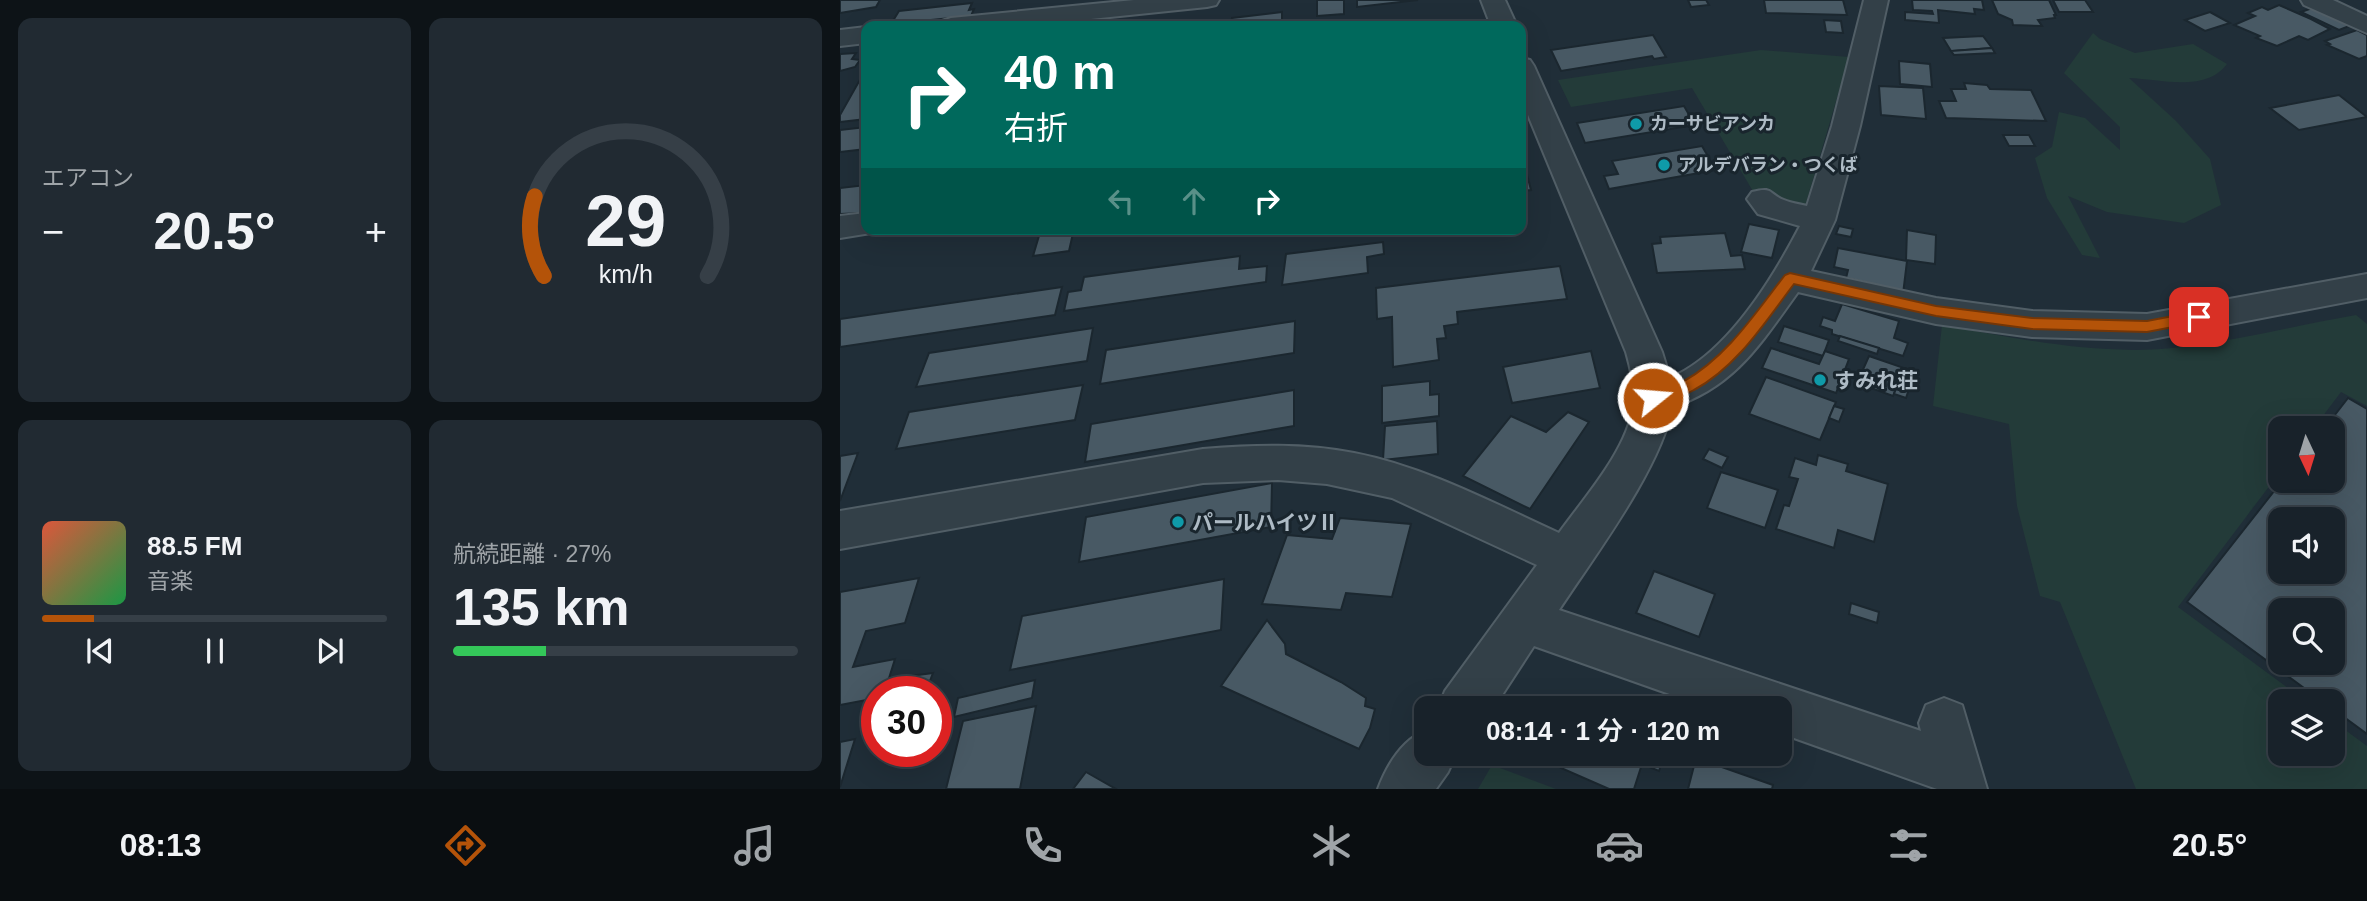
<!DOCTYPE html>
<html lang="ja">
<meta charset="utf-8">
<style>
:root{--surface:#18222a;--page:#212a32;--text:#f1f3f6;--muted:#9fa4a8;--line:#363f47;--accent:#b45309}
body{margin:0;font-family:Helvetica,"Noto Sans JP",sans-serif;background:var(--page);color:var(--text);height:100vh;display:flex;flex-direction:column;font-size:26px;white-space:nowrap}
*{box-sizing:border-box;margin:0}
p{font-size:23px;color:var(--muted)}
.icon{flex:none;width:38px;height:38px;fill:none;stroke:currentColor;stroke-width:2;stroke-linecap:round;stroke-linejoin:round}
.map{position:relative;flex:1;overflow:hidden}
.panel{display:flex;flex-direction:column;gap:18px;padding:18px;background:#0d1317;width:840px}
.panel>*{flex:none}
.top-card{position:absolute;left:21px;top:21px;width:665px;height:214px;border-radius:14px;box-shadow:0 7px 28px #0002,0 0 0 2px var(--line);background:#00695c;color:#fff;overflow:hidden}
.needle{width:46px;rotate:176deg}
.fabs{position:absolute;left:1428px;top:416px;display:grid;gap:14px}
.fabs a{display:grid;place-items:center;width:77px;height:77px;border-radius:14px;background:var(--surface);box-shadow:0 7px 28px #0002,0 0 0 2px var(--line);font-size:35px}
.speed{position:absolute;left:21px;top:676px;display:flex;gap:14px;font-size:35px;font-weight:700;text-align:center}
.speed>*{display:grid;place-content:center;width:91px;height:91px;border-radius:50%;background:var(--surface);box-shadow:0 7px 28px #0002,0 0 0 2px var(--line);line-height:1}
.speed .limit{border:10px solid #d22;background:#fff;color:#111}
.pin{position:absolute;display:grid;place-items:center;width:60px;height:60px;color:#fff;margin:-30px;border-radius:14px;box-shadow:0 4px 10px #0006}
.me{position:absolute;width:77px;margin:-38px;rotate:73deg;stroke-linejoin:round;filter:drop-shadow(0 0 5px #0008)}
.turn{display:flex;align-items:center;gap:24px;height:147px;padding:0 28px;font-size:32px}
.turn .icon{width:91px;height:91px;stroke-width:2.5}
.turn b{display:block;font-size:49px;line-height:60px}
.lanes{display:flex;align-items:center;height:66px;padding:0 28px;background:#0003;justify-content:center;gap:35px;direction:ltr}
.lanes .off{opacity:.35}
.big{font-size:52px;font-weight:600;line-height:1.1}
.panel .card{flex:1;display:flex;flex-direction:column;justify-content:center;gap:10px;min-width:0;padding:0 24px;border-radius:14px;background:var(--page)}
.panel .dial{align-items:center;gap:0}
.dial svg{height:182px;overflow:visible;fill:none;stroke:var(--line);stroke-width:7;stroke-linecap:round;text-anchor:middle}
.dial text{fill:var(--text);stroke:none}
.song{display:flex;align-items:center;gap:21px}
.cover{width:84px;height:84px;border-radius:10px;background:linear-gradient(135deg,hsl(10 70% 55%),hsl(140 70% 35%))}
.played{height:7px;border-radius:4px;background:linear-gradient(90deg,var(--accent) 15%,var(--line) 15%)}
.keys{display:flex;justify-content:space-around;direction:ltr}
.heat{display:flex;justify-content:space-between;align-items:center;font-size:38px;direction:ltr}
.charge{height:10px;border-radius:5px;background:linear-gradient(90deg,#34c759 27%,var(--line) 0)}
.panel .tiles{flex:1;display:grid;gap:18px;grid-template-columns:repeat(2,1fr)}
.trip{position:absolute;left:574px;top:696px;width:378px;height:70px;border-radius:14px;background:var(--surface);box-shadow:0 7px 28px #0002,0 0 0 2px var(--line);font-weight:600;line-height:70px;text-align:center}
.menu{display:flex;height:112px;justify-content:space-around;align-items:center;background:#0a0e11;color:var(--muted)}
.menu .icon{width:49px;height:49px}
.menu .selected{color:var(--accent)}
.menu b{font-size:32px;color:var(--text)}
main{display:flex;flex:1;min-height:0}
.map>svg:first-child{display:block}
</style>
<main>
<section class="panel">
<div class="tiles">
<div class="card"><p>エアコン</p>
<div class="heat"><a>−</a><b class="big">20.5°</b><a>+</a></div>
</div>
<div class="card dial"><svg viewBox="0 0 100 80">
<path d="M14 69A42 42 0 1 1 86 69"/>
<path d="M14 69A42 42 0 0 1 10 34" stroke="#b45309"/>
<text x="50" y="56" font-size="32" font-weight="700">29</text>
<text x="50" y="72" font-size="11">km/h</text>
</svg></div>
<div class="card">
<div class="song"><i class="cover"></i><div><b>88.5 FM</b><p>音楽</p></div></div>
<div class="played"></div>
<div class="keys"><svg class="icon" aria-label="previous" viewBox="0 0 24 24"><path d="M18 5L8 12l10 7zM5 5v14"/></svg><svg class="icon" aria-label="pause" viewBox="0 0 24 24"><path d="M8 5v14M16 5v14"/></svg><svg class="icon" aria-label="next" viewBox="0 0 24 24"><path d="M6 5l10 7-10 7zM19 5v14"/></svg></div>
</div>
<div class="card"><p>航続距離 · 27%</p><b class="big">135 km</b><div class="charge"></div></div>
</div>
</section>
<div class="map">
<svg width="1527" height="789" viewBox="0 0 1527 789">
<rect width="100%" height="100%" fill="#202e38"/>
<!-- green -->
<g fill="#233b39">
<path d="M1253 33 1260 39 1295 53 1353 44 1387 64C1365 93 1321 79 1289 78L1336 121 1370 159 1381 205 1344 223 1267 212 1228 196 1260 258 1242 255 1207 198 1195 158 1212 147 1219 112 1245 118 1280 150V127L1224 73Z"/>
<polygon points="921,50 1009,57 964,210 914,193 852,88 731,107 718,80"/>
<path d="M1516 315 1527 324V406L1501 392 1473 429H1440V472L1338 607 1467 702H1440V754H1493V721L1527 746V789H1296L1220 602 1200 596 1177 506 1169 424 1093 406 1102 325C1181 339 1261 357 1342 347 1400 340 1458 325 1516 315Z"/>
<polygon points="652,765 716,789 638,789"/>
</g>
<!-- building -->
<g fill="#485964" stroke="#1b272f" stroke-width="2" fill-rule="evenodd">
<polygon points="0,0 40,0 36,7 0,13"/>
<polygon points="477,0 504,0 504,14 477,16"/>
<polygon points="517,0 578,0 517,7"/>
<polygon points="848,0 866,0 869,5 851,7"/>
<polygon points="924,0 1003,0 1007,15 926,13"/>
<polygon points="1072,0 1142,0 1144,10 1134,9 1135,14 1098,10 1099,23 1065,20 1065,12 1093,14 1092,11 1073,10"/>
<polygon points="1152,0 1209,0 1216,15 1214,15 1215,18 1198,20 1202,26 1173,25 1172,20 1158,14"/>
<polygon points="1213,0 1245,0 1253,12 1219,12"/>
<polygon points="132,3 129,10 134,9 131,16 51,24 59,11"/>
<polygon points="1439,5 1471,19 1490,29 1468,40 1459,36 1437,46 1416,38 1420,36 1394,25 1415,16 1408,13 1422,7 1428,10"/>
<polygon points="1475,7 1512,25 1499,30 1461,12"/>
<polygon points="442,12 442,26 386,26 391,24 392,18"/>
<polygon points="1370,12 1390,23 1365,31 1345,20"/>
<polygon points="984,20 1001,21 1003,33 986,32"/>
<polygon points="1517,30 1527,35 1527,56 1519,59 1487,45 1490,44 1485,41"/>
<polygon points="813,35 826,57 814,59 812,56 721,71 711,50"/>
<polygon points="1143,36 1152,48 1111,51 1103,38"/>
<polygon points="1152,48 1155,53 1114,55 1111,51"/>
<polygon points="16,53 12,59 20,60 15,67 0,71 0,54"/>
<polygon points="1059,61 1090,64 1092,87 1060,84"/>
<polygon points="26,69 26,119 0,122 0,115"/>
<polygon points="1124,83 1147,85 1150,89 1191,90 1206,121 1106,118 1099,101 1116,101 1111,89 1126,89"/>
<polygon points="1039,86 1083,88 1086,119 1041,115"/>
<polygon points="1499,95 1527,117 1459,130 1430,108"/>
<polygon points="844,106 855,125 745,143 737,123"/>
<polygon points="26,127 26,149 0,152 0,130"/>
<polygon points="1163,135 1189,135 1195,146 1169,146"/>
<polygon points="862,146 876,170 769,189 764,176 778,174 772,161"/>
<polygon points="681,159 683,159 691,190 681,191"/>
<polygon points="26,185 26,213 0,214 0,188"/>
<polygon points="909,224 939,230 932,258 901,252"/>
<polygon points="999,226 1013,229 1011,237 996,234"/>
<polygon points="201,229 234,229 229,251 193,256"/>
<polygon points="1067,230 1096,235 1095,264 1066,260"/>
<polygon points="885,233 891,256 902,255 905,269 817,273 812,244 821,243 820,237"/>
<polygon points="543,242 544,254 527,257 528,273 442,285 446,254"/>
<polygon points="998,248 1067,261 1063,294 1030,287 1029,283 1006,278 1008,270 994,267"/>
<polygon points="400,256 399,269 427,266 426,282 224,311 228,292 241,290 244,277"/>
<polygon points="720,266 727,299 617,312 618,324 604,326 606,338 597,339 599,360 553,367 552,317 537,319 536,288"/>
<polygon points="222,287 215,315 0,347 0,319"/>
<polygon points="1002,304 1059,321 1054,338 1068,343 1063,356 992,334 992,330 980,326 983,317 995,321"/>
<polygon points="455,321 454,353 260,384 266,350"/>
<polygon points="944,326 989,340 983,356 938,342"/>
<polygon points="253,328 247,361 76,387 89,353"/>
<polygon points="1000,336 1039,348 1037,354 998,341"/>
<polygon points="931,348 979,364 985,351 1009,359 996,393 922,368"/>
<polygon points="751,351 760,388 672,403 663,367"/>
<polygon points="1029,356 1064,368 1053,396 1017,383"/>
<polygon points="1063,370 1074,374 1066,398 1054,394"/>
<polygon points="926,377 996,402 980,440 909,414"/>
<polygon points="590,381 590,395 599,394 599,416 542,423 542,386"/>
<polygon points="243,385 235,420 56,449 69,412"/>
<polygon points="454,390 454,426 245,462 251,424"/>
<path d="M1508 398 1527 409V734L1493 709V702H1483L1347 602 1442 481H1493V429H1484ZM1440 520H1493V572H1440ZM1440 611H1493V663H1440Z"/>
<polygon points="994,406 1004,409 999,422 989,418"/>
<polygon points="728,412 749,422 690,509 623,476 671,416 706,432"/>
<polygon points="597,421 598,454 543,460 545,426"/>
<polygon points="869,449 888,457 882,468 863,459"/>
<polygon points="18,453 0,501 0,456"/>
<polygon points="978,455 1008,464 1006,471 1048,484 1034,542 998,530 994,548 936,529 944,505 949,506 958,479 949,477 955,458 976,465"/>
<polygon points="881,472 938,490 925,528 867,508"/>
<polygon points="432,483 431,527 239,562 246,517"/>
<polygon points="500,518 571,524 552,597 506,593 501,610 422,604 447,535 492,539"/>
<polygon points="814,571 875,594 859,637 796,613"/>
<polygon points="79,578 65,623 26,631 13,667 55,659 45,691 37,691 37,698 0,705 0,592"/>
<polygon points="384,579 381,630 170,670 182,616"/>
<polygon points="1011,603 1039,612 1037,623 1009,614"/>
<polygon points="427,620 445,644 446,654 501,682 526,698 525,706 535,709 530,728 519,749 381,686"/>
<polygon points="93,673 86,691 64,691 70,676"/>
<polygon points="195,680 192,698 114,717 118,698"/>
<polygon points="196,706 180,789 106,789 123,721"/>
<polygon points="15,739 0,787 0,742"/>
<polygon points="726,754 825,754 819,771 802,764 794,789 769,789 721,768"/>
<polygon points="856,758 933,785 932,789 848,789"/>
<polygon points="246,772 276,789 233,789"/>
</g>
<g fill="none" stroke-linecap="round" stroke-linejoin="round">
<!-- minor casing -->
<g stroke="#515e66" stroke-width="4">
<g id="minor">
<polygon points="294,0 379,0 376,5 367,7 183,26 98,26 102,21 111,18"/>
<polygon points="641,0 665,0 677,26 651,26"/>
<path d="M1024 0H1048L1020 126 995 220 971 271 1096 298 1192 311 1307 314 1527 274V298L1307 340 1192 337 1096 324 958 292C921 343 895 387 832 407 822 467 753 558 719 610L1081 731 1079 723 1086 705 1104 698 1122 705 1147 789H1097L940 733V709H872L694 646 653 709H598L605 691 697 565 552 498 487 484 438 480 363 483 0 549V511L363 449C413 445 464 443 514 453 586 467 653 503 719 533 744 498 788 449 793 406 795 388 791 369 786 352L681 98V58L690 60 694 66 822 352 830 378C887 354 933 278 960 226L918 214 907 199 912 192C934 186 928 194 944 200 951 203 959 204 967 206L992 126Z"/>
<polygon points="1461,0 1493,0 1527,16 1527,33 1464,5"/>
<polygon points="26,27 26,43 0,46 0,30"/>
<polygon points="26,213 26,229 39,229 37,232 0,238 0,216"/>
<path d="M586 730V754H616L608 772 596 789H538C547 765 562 740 586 730Z"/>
</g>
</g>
<!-- minor -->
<use href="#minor" fill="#334048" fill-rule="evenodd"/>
</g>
<!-- route -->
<path fill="#b45309" stroke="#753606" stroke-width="2" d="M950 273 1096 306 1192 318 1307 321 1359 311 1367 317 1359 322 1307 332 1192 329 1096 316 954 284C925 322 897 367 854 390 842 397 826 400 813 404L807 402 805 398 807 393C819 389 833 387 844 381 887 357 916 312 945 275Z"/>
<!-- markers -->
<g fill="#0f9aa8" stroke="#19252d" stroke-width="2.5">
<circle cx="796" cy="124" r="7"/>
<circle cx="824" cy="165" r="7"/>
<circle cx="980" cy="380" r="7"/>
<circle cx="338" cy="522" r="7"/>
</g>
<g text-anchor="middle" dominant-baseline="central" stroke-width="6" stroke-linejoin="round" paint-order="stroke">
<!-- far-poi labels -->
<g font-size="18" font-weight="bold" fill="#aebbc5" stroke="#19252d" text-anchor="start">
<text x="810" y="124">カーサビアンカ</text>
<text x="838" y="165">アルデバラン・つくば</text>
</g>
<!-- poi labels -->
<g font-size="21" font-weight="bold" fill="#aebbc5" stroke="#19252d" text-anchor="start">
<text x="994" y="380">すみれ荘</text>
<text x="352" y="522">パールハイツⅡ</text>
</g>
</g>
</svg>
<div class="fabs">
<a><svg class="needle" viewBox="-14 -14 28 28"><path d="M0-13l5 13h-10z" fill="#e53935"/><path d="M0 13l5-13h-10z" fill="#9fa4a8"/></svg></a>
<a><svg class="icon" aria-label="sound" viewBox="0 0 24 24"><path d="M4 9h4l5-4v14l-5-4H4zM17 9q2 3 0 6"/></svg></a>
<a><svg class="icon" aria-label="search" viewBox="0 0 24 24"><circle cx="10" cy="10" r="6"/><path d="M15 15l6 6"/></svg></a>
<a><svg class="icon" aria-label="layers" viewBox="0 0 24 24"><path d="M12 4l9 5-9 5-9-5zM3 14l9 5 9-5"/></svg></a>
</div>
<div class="speed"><div class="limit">30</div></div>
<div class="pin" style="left:1359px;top:317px;background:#d93025"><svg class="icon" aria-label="arrive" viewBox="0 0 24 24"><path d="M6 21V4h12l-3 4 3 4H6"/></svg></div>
<svg class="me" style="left:813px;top:398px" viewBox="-20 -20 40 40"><circle r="17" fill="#b45309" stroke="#fff" stroke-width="3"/><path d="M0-11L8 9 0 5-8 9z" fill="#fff"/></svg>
<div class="trip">08:14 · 1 分 · 120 m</div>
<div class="top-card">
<div class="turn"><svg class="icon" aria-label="right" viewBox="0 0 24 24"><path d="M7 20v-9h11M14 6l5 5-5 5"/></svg><div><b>40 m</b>右折</div></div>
<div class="lanes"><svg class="icon off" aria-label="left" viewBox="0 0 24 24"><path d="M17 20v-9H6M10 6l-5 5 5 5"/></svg><svg class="icon off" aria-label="ahead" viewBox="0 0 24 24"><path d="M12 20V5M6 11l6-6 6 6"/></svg><svg class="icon" aria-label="right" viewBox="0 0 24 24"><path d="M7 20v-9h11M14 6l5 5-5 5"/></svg></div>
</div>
</div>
</main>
<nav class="menu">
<b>08:13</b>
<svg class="icon selected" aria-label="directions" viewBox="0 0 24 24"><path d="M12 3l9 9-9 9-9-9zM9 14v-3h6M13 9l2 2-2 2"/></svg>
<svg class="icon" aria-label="music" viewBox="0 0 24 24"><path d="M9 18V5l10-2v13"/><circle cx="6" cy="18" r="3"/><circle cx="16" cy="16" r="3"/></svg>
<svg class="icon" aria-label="phone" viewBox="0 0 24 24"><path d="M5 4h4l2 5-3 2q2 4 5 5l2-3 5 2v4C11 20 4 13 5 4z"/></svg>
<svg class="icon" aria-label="climate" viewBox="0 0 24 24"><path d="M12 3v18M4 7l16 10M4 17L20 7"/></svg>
<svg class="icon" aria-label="car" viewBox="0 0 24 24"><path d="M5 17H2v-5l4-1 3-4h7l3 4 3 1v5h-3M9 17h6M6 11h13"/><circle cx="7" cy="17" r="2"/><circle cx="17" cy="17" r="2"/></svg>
<svg class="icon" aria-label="filters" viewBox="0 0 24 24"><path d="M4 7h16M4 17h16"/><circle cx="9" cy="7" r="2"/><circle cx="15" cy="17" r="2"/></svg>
<b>20.5°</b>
</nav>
